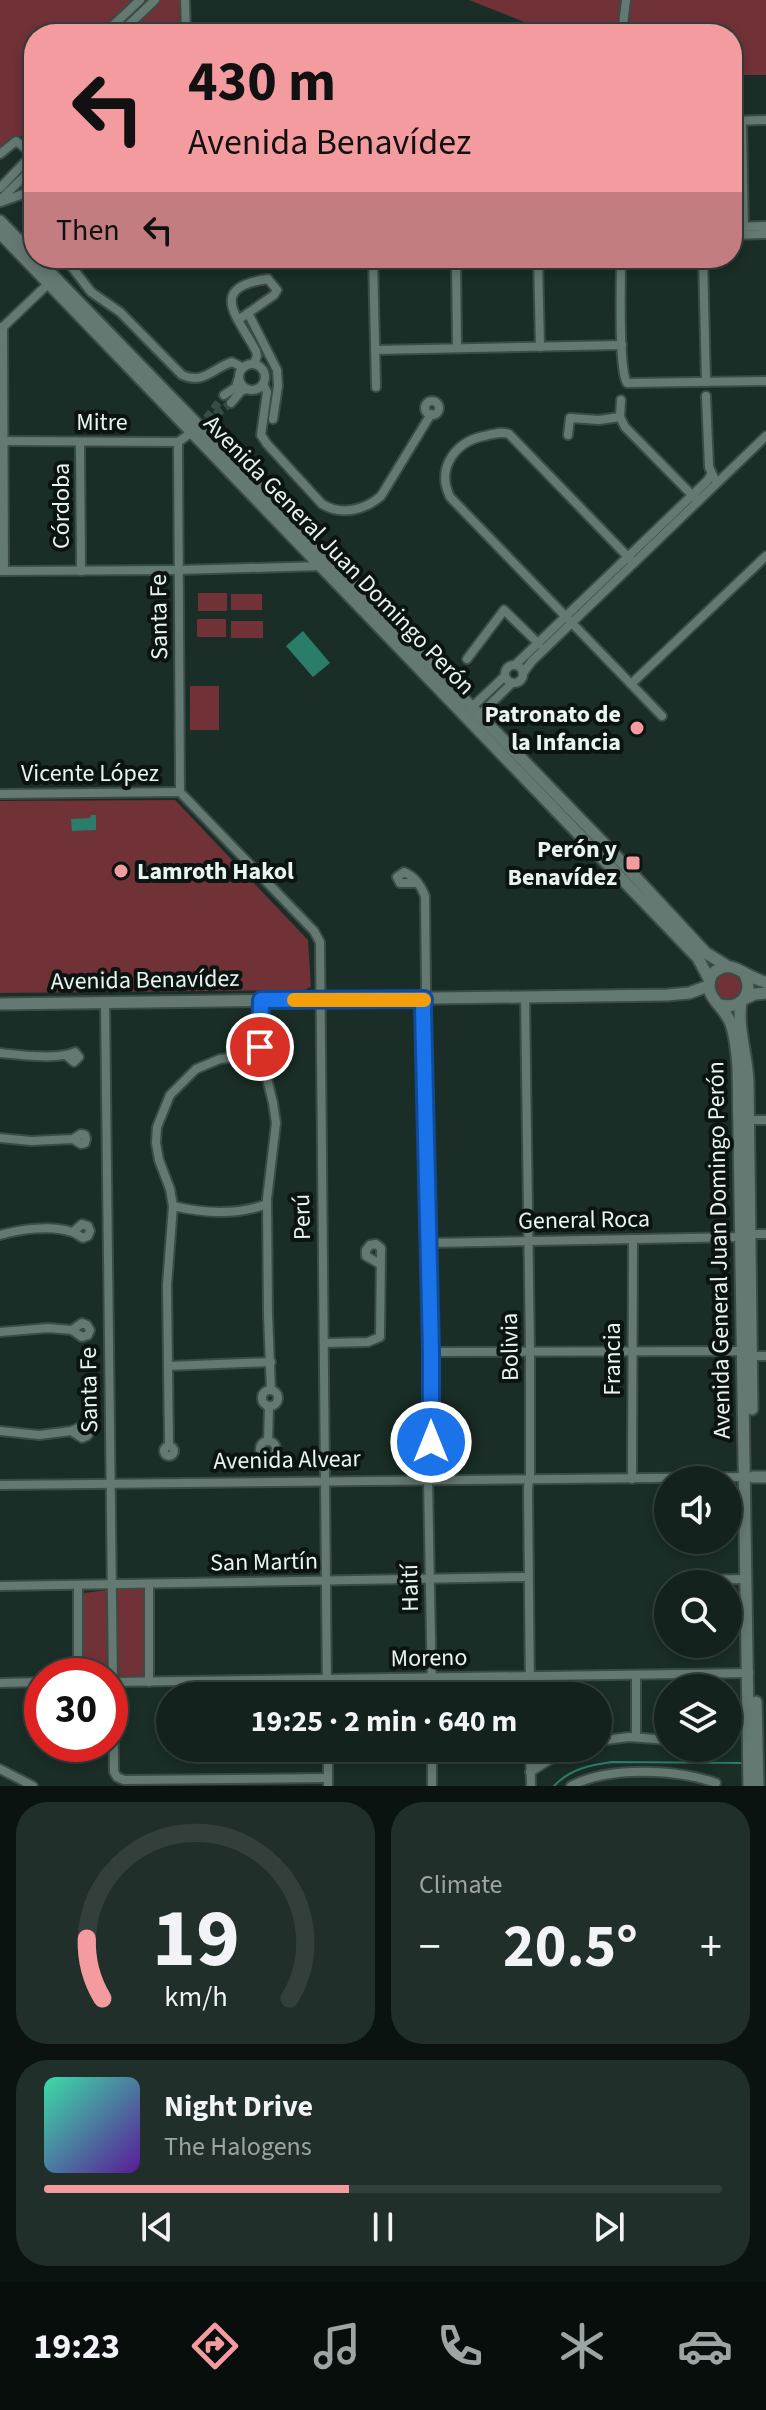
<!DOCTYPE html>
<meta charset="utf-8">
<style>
:root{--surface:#14221d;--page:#212f2a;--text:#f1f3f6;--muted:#9da4a4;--line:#333f3b;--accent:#f49b9f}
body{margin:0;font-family:"Source Sans 3",sans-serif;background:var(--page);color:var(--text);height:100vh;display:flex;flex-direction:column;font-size:30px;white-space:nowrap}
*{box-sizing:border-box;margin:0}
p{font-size:26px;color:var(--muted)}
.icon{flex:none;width:44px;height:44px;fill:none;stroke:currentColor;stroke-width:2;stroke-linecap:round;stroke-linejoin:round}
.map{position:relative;height:1786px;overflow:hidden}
.drawer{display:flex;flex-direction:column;gap:16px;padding:16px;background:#0b1310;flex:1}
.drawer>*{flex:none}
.hud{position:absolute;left:24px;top:24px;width:718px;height:244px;border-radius:32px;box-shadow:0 4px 12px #0003,0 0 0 2px var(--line);background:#f49b9f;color:#111;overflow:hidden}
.fabs{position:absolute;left:654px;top:1466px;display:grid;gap:16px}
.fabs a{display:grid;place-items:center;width:88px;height:88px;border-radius:50%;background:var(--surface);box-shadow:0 4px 12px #0003,0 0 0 2px var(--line);font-size:40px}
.speed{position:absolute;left:24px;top:1658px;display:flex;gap:16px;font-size:40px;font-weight:700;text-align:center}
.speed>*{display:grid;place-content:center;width:104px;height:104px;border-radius:50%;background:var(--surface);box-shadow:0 4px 12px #0003,0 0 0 2px var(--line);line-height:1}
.speed .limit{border:12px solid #d22;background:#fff;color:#111}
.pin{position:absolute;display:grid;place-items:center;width:68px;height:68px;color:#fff;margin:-34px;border:4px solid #fff;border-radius:50%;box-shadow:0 2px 8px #0007}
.me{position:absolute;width:88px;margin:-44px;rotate:0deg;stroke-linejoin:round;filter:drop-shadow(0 0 6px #0008)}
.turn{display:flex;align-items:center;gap:28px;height:168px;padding:0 32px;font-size:36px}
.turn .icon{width:104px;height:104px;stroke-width:2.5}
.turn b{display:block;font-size:56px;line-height:68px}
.then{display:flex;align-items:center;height:76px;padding:0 32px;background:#0003;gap:16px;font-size:30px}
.big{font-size:60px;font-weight:700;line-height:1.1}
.drawer .tile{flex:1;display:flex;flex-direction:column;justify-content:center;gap:12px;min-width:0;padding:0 28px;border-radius:32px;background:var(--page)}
.drawer .dial{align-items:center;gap:0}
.dial svg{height:208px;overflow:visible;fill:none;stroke:var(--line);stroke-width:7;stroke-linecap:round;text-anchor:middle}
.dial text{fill:var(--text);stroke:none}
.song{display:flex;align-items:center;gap:24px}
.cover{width:96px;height:96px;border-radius:12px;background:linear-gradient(135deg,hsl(160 70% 55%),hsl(270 70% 35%))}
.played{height:8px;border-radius:4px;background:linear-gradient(90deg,var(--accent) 45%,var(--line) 45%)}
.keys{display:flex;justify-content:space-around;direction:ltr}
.heat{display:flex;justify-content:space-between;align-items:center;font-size:44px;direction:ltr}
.drawer .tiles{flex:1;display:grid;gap:16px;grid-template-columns:1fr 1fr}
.tile:last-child{grid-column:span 2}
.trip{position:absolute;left:156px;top:1682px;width:456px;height:80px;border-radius:40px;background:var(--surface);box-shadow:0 4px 12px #0003,0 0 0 2px var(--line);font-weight:700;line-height:80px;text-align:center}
.tab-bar{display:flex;height:128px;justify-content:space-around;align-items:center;background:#080e0c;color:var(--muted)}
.tab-bar .icon{width:56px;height:56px}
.tab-bar .current{color:var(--accent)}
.tab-bar b{font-size:36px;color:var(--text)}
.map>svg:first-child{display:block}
</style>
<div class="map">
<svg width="766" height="1786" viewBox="0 0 766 1786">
<rect width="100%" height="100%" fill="#1a2d27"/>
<!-- green -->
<g fill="#703137">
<path d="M0 0H182L184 34H34V140L25 135C14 138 8 143 0 151Z"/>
<polygon points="469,0 766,0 766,75 732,75 732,34 555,34"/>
<rect x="198" y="593" width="29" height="18"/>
<rect x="231" y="594" width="31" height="16"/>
<rect x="197" y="619" width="29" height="18"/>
<rect x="231" y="621" width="32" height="17"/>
<rect x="190" y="686" width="29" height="44"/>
<polygon points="175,800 308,940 311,987 304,990 0,993 0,801"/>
<circle cx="729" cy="986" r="14"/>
<polygon points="146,1587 145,1678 116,1677 115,1590 117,1588"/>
<polygon points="107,1590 110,1592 110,1676 82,1676 84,1593"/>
</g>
<!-- water -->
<g fill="#2a7e69">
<polygon points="303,631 330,663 313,677 286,646"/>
<polygon points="91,815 96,815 96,830 72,831 71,819 90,818"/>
</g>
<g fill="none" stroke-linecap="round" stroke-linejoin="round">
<!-- stream -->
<path stroke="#2a7e69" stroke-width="2" d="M554 1786C570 1769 590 1765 612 1762L743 1763"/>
<!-- street-tunnel -->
<g stroke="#394b45" stroke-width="8" stroke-dasharray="8 4" stroke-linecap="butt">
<polyline points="206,422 231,403"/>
<polyline points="199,428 224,395"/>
</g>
<!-- street casing -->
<g stroke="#3b4b46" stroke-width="12">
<g id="street">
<polyline points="185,0 186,32 416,28 437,34"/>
<polyline points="104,34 140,0"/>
<polyline points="119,34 155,0"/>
<polyline points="622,34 626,0"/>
<polyline points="732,121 766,120"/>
<polyline points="742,121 744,234"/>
<polyline points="0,154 16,141 29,151"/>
<polyline points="0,188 25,162"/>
<polyline points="0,200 32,169"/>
<polyline points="1,202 34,190"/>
<polyline points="732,227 766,226"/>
<polyline points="732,235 766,234"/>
<path d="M65 258 91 292 120 312 182 375C203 385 213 368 232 362L242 367"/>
<polyline points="373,258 376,387"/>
<polyline points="456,258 457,346"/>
<polyline points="538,258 540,347"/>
<path d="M621 258C621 281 618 368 627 383L766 381"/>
<polyline points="703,258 706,382"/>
<polyline points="248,313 277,370 278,386 273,419"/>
<path d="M238 320 274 295 277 290 268 279C207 287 237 316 256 351L257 356 254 364"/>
<polyline points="1,327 3,327 48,284"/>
<polyline points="3,327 4,571"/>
<polyline points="375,350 622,345"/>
<circle cx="252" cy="377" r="13"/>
<path d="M263 384 267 392 261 435 267 444 322 504C341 516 365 510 381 496L431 414"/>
<polyline points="224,395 236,387 238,380"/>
<polyline points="706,396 709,467 714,478"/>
<polyline points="621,400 620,417 625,427 695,498"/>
<circle cx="432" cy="408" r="7"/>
<polyline points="231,403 241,391 246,389"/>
<polyline points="568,435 570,418 599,420 620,417"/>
<polyline points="0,441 178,442 195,430"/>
<polyline points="80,442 81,571"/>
<polyline points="178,442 180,792"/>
<path d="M634 563 509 434C501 431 493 434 484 436 455 442 436 468 450 497L662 716"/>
<polyline points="0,571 178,570 323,566"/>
<polyline points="467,659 504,610 539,644"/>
<circle cx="514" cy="674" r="9"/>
<polyline points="515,665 707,481 711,475"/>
<polyline points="523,673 532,661 766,436"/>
<polyline points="631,684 766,556"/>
<polyline points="471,708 505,676"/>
<polyline points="478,716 512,683"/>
<polyline points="180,792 314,931 320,942 327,1696"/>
<polyline points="0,794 180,792"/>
<path d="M418 883H400L397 877 404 872C414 876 421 886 425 896L426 989 423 1009 431 1352V1442"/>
<polyline points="525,997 530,1352 530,1474 528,1488 530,1696"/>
<polyline points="105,1001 114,1772 117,1777 124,1780 328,1778"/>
<circle cx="264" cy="1054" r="8"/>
<polyline points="260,1047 261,1000"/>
<path d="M0 1053C20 1055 58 1060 75 1052L79 1057 74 1062 67 1056"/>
<polyline points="263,1062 273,1103 276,1123 267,1199 268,1315 271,1390"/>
<polyline points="748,1120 766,1120"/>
<polyline points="0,1138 31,1141 73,1139 81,1144 85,1143 86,1139 85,1135 81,1134 73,1139"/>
<path d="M173 1206C203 1213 238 1215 267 1204"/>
<polyline points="750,1234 766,1234"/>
<path d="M0 1235C20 1229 52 1225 72 1232 76 1233 79 1236 83 1238L88 1236 90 1231 88 1226 82 1224 73 1232"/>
<polyline points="429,1243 741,1237"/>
<polyline points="0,1332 48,1328 72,1330 82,1337 88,1335 90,1330 87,1325 82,1323 72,1330"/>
<polyline points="325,1343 368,1342 380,1337 381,1248 376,1244 370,1245 366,1250 366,1256 380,1264"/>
<polyline points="431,1352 737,1351 751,1356 766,1356"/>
<polyline points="168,1366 271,1362"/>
<circle cx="270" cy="1398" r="8"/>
<polyline points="0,1431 39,1435 71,1431 88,1424 92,1429 87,1436 82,1438 71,1431"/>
<polyline points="268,1441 269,1406"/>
<circle cx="268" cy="1449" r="8"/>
<circle cx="169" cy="1451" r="5"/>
<polyline points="169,1446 167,1285 173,1206 170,1189 159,1160 156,1143 157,1127 170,1095 196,1069 220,1059 256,1055"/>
<polyline points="632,1479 633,1239"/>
<polyline points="428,1480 432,1696"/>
<polyline points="0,1485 747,1477"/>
<polyline points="686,1580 747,1579"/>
<polyline points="149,1584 149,1682"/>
<polyline points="78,1585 78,1676"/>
<polyline points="0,1586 528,1577"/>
<polyline points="110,1682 749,1673"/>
<polyline points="0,1683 42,1682"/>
<polyline points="636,1737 636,1675"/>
<polyline points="598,1741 629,1737 668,1740"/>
<polyline points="328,1748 328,1786"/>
<polyline points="432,1748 432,1786"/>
<polyline points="530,1748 531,1786"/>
<polyline points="0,1769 33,1786"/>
<polyline points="530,1772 554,1757 573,1748"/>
<path d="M571 1786C609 1766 676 1769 716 1783"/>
</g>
</g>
<!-- secondary casing -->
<g stroke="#3b4b46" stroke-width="15">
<g id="secondary">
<polyline points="0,221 34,256"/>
<polyline points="0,233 698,958 709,979"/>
<polyline points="36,258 615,855 706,953 727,966"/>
<polyline points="744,999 755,994 766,993"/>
<path d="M741 1002C737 1027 747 1056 748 1081L752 1409"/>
<polyline points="0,1004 667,995 689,993 708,986"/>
<path d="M721 1005C741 1009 754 994 745 975"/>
<polyline points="753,1477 766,1477"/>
<polyline points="756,1702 758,1786"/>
<path d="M749 1786 738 1068C737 1053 736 1038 731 1024 724 1004 701 997 712 974 732 955 745 979 766 982"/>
</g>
</g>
<!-- street -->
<use href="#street" stroke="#647972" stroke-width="8"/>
<!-- secondary -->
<use href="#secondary" stroke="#647972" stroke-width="11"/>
</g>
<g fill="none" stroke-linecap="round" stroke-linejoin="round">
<!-- route casing -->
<g stroke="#114b97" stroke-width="20">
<polyline id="route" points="260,1047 261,1000 424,999 423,1009 431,1352 431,1442"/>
</g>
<!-- route -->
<use href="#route" stroke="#1a73e8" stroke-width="14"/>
<!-- slow -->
<polyline stroke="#f59e0b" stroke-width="14" points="294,1000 424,1000"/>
</g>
<!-- markers -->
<g fill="#f49b9f" stroke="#0b1411" stroke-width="3">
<circle cx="637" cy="728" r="8"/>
<rect x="625" y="855" width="16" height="16" rx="4"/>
<circle cx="121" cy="871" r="8"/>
</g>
<g text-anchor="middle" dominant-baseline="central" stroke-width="8" stroke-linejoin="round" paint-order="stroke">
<!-- street labels -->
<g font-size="24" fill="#e8f4f0" stroke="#0b1411">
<text x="102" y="422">Mitre</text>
<text transform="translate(61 506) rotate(-90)">Córdoba</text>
<text transform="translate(339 555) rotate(46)">Avenida General Juan Domingo Perón</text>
<text transform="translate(159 617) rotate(-91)">Santa Fe</text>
<text x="90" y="773">Vicente López</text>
<text transform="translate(145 980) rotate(-1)">Avenida Benavídez</text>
<text transform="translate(302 1217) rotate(-91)">Perú</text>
<text transform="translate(584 1220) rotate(-1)">General Roca</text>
<text transform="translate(719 1250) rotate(-91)">Avenida General Juan Domingo Perón</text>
<text transform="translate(510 1347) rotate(-91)">Bolivia</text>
<text transform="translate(612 1359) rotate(-90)">Francia</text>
<text transform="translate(89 1390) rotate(-91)">Santa Fe</text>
<text transform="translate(287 1460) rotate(-1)">Avenida Alvear</text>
<text transform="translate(264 1562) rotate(-1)">San Martín</text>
<text transform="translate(410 1588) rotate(-91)">Haití</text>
<text transform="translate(429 1658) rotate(-1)">Moreno</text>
</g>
<!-- poi labels -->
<g font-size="24" font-weight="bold" fill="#e8f4f0" stroke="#0b1411" text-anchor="end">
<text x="621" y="714">Patronato de<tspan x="621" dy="28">la Infancia</tspan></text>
<text x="617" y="849">Perón y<tspan x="617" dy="28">Benavídez</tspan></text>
<text x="137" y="871" text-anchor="start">Lamroth Hakol</text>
</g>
</g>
</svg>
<div class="fabs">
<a><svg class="icon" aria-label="sound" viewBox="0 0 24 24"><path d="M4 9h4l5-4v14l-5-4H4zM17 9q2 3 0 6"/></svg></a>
<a><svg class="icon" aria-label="search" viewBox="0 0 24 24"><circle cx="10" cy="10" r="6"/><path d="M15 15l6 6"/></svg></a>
<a><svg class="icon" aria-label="layers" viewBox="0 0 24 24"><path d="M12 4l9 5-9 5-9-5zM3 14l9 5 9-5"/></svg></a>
</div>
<div class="speed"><div class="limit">30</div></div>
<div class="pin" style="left:260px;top:1047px;background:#d93025"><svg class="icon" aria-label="arrive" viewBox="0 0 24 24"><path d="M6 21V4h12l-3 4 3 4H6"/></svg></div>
<svg class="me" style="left:431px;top:1442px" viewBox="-20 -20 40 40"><circle r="17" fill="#1a73e8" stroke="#fff" stroke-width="3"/><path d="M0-11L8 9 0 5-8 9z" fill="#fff"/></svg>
<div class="trip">19:25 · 2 min · 640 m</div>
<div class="hud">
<div class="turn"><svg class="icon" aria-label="left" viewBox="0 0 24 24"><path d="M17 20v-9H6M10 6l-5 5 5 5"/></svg><div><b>430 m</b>Avenida Benavídez</div></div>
<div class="then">Then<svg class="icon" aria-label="left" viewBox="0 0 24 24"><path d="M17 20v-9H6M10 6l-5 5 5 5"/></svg></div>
</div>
</div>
<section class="drawer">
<div class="tiles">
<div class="tile dial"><svg viewBox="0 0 100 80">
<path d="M14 69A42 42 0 1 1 86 69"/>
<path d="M14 69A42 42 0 0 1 8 46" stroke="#f49b9f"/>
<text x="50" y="56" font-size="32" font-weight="700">19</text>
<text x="50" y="72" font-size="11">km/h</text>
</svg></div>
<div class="tile"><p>Climate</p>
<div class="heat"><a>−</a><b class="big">20.5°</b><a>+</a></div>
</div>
<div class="tile">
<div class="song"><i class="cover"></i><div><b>Night Drive</b><p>The Halogens</p></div></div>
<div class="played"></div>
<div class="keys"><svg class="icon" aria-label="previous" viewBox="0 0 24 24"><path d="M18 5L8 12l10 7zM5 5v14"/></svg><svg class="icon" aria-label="pause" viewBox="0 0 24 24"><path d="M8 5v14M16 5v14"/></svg><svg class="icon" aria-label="next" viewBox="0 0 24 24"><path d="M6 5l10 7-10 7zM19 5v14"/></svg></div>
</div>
</div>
</section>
<nav class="tab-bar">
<b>19:23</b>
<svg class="icon current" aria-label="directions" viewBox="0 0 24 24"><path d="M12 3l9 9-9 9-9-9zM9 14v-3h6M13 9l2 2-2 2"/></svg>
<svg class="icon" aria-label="music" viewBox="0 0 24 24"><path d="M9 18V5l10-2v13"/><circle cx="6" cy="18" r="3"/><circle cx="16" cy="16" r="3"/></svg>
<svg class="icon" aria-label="phone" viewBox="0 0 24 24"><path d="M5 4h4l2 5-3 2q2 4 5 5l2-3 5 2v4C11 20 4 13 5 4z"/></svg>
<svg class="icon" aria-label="climate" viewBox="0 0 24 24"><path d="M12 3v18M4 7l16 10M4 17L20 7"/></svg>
<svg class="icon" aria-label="car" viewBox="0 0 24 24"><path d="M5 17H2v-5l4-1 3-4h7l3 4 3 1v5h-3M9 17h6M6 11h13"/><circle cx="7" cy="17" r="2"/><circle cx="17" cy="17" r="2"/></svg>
</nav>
